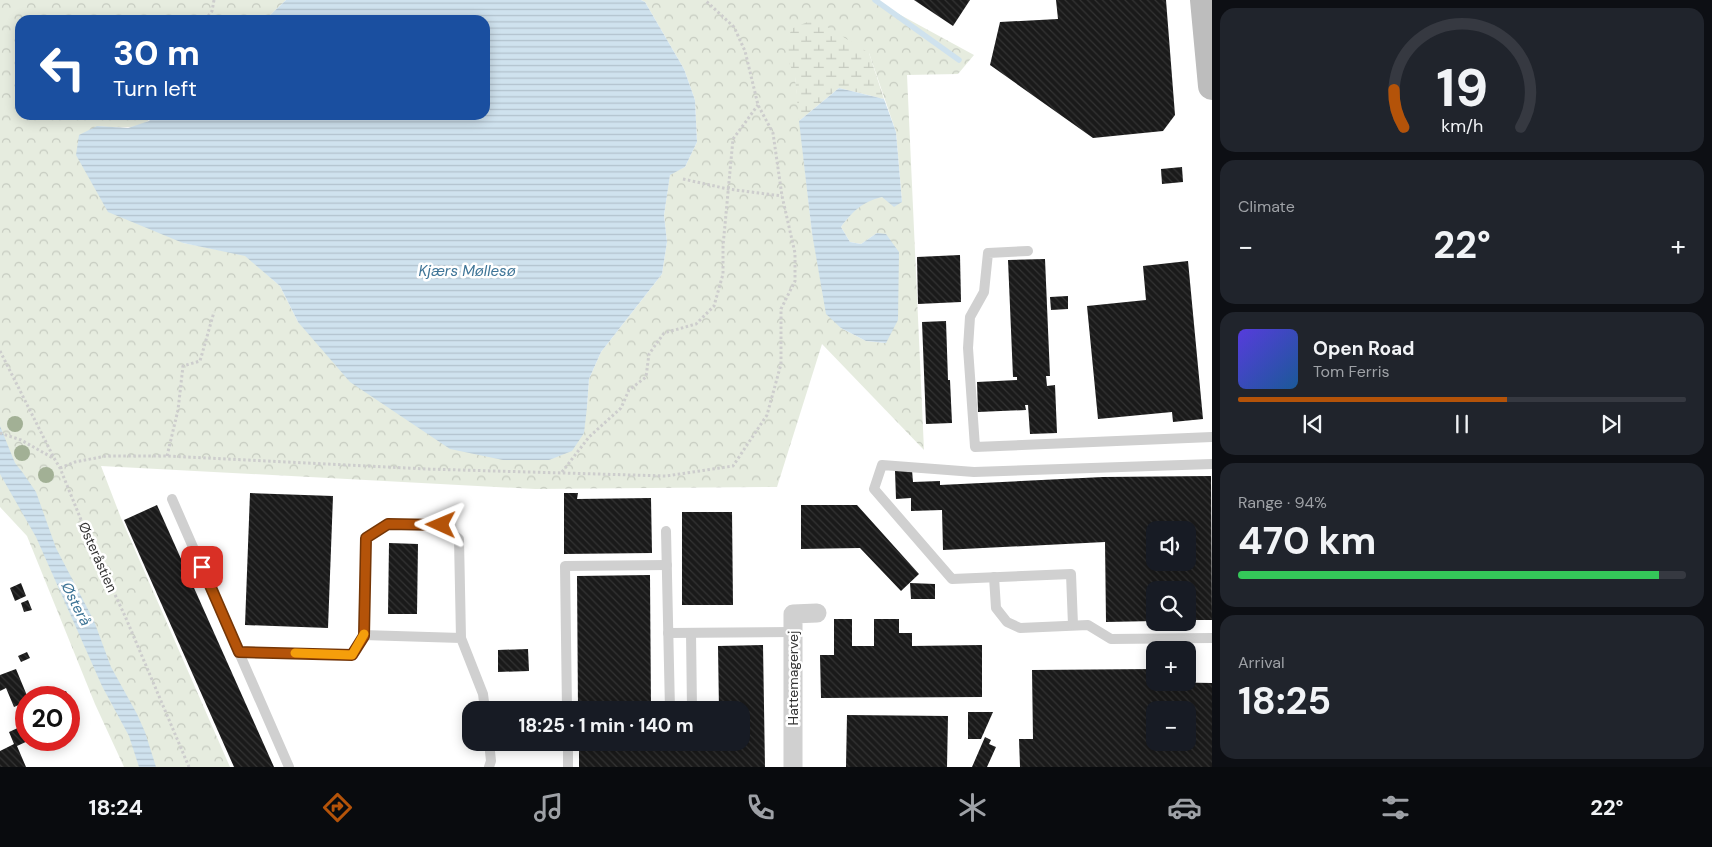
<!DOCTYPE html>
<meta charset="utf-8">
<style>
:root{--surface:#171b24;--page:#20242c;--text:#f1f3f6;--muted:#9ea1a6;--line:#363941;--accent:#b45309}
body{margin:0;font-family:"DM Sans",sans-serif;background:var(--page);color:var(--text);height:100vh;display:flex;flex-direction:column;font-size:19px;white-space:nowrap}
*{box-sizing:border-box;margin:0}
p{font-size:16px;color:var(--muted)}
.icon{flex:none;width:28px;height:28px;fill:none;stroke:currentColor;stroke-width:2;stroke-linecap:round;stroke-linejoin:round}
.map{position:relative;flex:1;overflow:hidden}
.side{display:flex;flex-direction:column;gap:8px;padding:8px;background:#0d0f14;width:500px}
.side>*{flex:none}
.top-card{position:absolute;left:15px;top:15px;width:475px;height:105px;border-radius:15px;box-shadow:0 2px 12px #0003;background:#1a4fa0;color:#fff;overflow:hidden}
.buttons{position:absolute;left:1146px;top:521px;display:grid;gap:10px}
.buttons a{display:grid;place-items:center;width:50px;height:50px;border-radius:10px;background:var(--surface);box-shadow:0 2px 12px #0003;font-size:25px}
.speed{position:absolute;left:15px;top:686px;display:flex;gap:10px;font-size:25px;font-weight:700;text-align:center}
.speed>*{display:grid;place-content:center;width:65px;height:65px;border-radius:50%;background:var(--surface);box-shadow:0 2px 12px #0003;line-height:1}
.speed .limit{border:8px solid #d22;background:#fff;color:#111}
.pin{position:absolute;display:grid;place-items:center;width:42px;height:42px;color:#fff;margin:-21px;border-radius:10px;box-shadow:0 2px 8px #0006}
.me{position:absolute;width:55px;margin:-28px;rotate:271deg;stroke-linejoin:round;filter:drop-shadow(0 0 4px #0008)}
.turn{display:flex;align-items:center;gap:18px;height:105px;padding:0 15px;font-size:22px}
.turn .icon{width:65px;height:65px;stroke-width:2.5}
.turn b{display:block;font-size:35px;line-height:42px}
.big{font-size:38px;font-weight:700;line-height:1.1}
.side .card{flex:1;display:flex;flex-direction:column;justify-content:center;gap:8px;min-width:0;padding:0 18px;border-radius:15px;background:var(--page)}
.side .dial{align-items:center;gap:0}
.dial svg{height:130px;overflow:visible;fill:none;stroke:var(--line);stroke-width:7;stroke-linecap:round;text-anchor:middle}
.dial text{fill:var(--text);stroke:none}
.song{display:flex;align-items:center;gap:15px}
.cover{width:60px;height:60px;border-radius:8px;background:linear-gradient(135deg,hsl(250 70% 55%),hsl(210 70% 35%))}
.played{height:5px;border-radius:2px;background:linear-gradient(90deg,var(--accent) 60%,var(--line) 60%)}
.keys{display:flex;justify-content:space-around;direction:ltr}
.heat{display:flex;justify-content:space-between;align-items:center;font-size:28px;direction:ltr}
.charge{height:8px;border-radius:4px;background:linear-gradient(90deg,#34c759 94%,var(--line) 0)}
.trip{position:absolute;left:462px;top:701px;width:288px;height:50px;border-radius:15px;background:var(--surface);box-shadow:0 2px 12px #0003;font-weight:700;line-height:50px;text-align:center}
.tabs{display:flex;height:80px;justify-content:space-around;align-items:center;background:#090b0e;color:var(--muted)}
.tabs .icon{width:35px;height:35px}
.tabs .active{color:var(--accent)}
.tabs b{font-size:22px;color:var(--text)}
main{display:flex;flex:1;min-height:0}
.map>svg:first-child{display:block}
</style>
<main>
<div class="map">
<svg width="1212" height="767" viewBox="0 0 1212 767">
<defs>
<pattern id="forest-crowns" width="20" height="18" patternUnits="userSpaceOnUse" patternTransform="scale(1.25)"><rect width="20" height="18" fill="#e6ecdf"/><path d="M2 6a3 3 0 1 1 6 0M12 15a3 3 0 1 1 6 0" fill="none" stroke="#c6cbc0"/></pattern>
<pattern id="wetland-marsh" width="20" height="14" patternUnits="userSpaceOnUse" patternTransform="scale(1.25)"><rect width="20" height="14" fill="#e6ecdf"/><path d="M1 5h8M5 5V1M11 12h8M15 12V8" fill="none" stroke="#c6cbc0"/></pattern>
<pattern id="water-rules" width="6" height="5" patternUnits="userSpaceOnUse" patternTransform="scale(1.25)"><rect width="6" height="5" fill="#cfe2ee"/><path d="M0 2.5h6" fill="none" stroke="#b2c2cd"/></pattern>
<pattern id="building-back-hatch" width="6" height="6" patternUnits="userSpaceOnUse" patternTransform="scale(1.25)"><rect width="6" height="6" fill="#1a1a1a"/><path d="M-1 5l2 2M0 0l6 6M5-1l2 2" fill="none" stroke="#333"/></pattern>
</defs>
<rect width="100%" height="100%" fill="#fff"/>
<!-- forest -->
<path fill="url(#forest-crowns)" fill-rule="evenodd" d="M0 0H286L265 20H20V115H154C141 132 116 127 97 126L183 243 245 255 280 286 298 322 587 407 589 379 601 352 662 274 667 242 664 215 670 174 685 167 697 142 695 100 684 69 645 2 641 0H873L974 55 958 74 907 75 924 450 822 344 777 487 535 489 101 466 121 518 230 767H124L95 704 27 536 0 507ZM869 53 896 132 902 202C896 201 889 198 882 197 865 197 850 214 841 227L850 242 861 244 877 233 885 343 866 341 841 328 812 233 795 76Z"/>
<!-- wetland -->
<polygon fill="url(#wetland-marsh)" points="810,21 824,25 869,53 884,99 839,88 799,121 795,77 786,55 787,38 793,28"/>
<!-- water -->
<g fill="url(#water-rules)">
<polygon points="286,0 641,0 645,2 684,69 695,100 697,142 685,167 670,175 664,215 667,242 662,274 601,352 589,379 587,407 584,433 572,451 549,460 503,460 450,449 350,382 298,322 280,286 245,256 183,243 108,212 76,155 79,135 97,126 128,128 149,121 154,115 485,115 485,20 265,20"/>
<path d="M839 88 884 99 896 132 902 202 894 207 882 197C862 202 853 211 841 227L850 242 861 244 877 233 886 234 899 252 898 320 886 343 866 341 841 328 826 314 812 233 799 121Z"/>
<polygon points="0,426 15,463 23,473 36,492 56,548 94,621 111,667 137,714 145,732 156,767 139,767 129,736 102,686 36,537 0,474"/>
</g>
<g fill="none" stroke-linecap="round" stroke-linejoin="round">
<!-- stream -->
<polyline stroke="#cfe2ee" stroke-width="5.5" points="875,0 959,60"/>
</g>
<!-- building -->
<g fill="url(#building-back-hatch)" fill-rule="evenodd">
<polygon points="914,0 970,0 953,26"/>
<polygon points="1056,0 1166,0 1175,115 1163,131 1093,138 990,65 1000,22 1058,19"/>
<polygon points="1182,167 1183,182 1162,184 1161,169"/>
<polygon points="960,255 961,302 918,304 917,257"/>
<polygon points="1045,259 1050,376 1046,376 1047,386 1055,385 1057,433 1030,434 1028,405 1025,405 1026,410 978,412 977,382 1017,380 1017,377 1013,377 1008,260"/>
<polygon points="1188,261 1203,419 1173,422 1172,412 1098,419 1087,306 1146,300 1143,266"/>
<polygon points="1068,296 1068,309 1051,310 1050,297"/>
<polygon points="946,321 948,380 950,380 952,423 926,424 922,322"/>
<path d="M912 470 913 482 940 481V485L1103 477 1211 476 1212 620H1188V590H1155V621L1106 622 1105 542 943 550 942 510 911 511V498L896 499 895 471ZM1155 530H1188V562H1155Z"/>
<polygon points="250,493 333,496 328,628 245,625"/>
<polygon points="564,493 578,493 577,499 651,498 652,553 564,554"/>
<polygon points="157,505 274,767 234,767 124,520"/>
<polygon points="801,505 857,505 919,574 901,591 860,548 801,549"/>
<polygon points="682,512 732,512 733,605 682,605"/>
<polygon points="389,543 418,544 417,614 388,614"/>
<polygon points="650,575 651,710 578,710 577,576"/>
<polygon points="21,583 26,596 15,601 10,588"/>
<polygon points="910,583 935,584 935,599 911,599"/>
<polygon points="28,600 32,610 24,612 21,603"/>
<polygon points="834,619 852,619 852,646 874,646 874,619 899,619 899,633 912,633 912,646 982,645 982,697 821,698 820,655 834,655"/>
<polygon points="763,645 765,767 579,767 579,742 660,742 660,748 707,748 707,742 741,742 741,710 719,710 718,646"/>
<polygon points="528,649 529,671 498,672 498,650"/>
<polygon points="27,652 30,658 21,662 18,656"/>
<polygon points="16,669 28,698 26,698 26,702 14,707 6,688 0,691 0,675"/>
<path d="M1155 669V682L1212 683V767H1020L1019 739H1033L1032 670ZM1155 710H1188V742H1155Z"/>
<polygon points="66,691 72,704 69,706 69,698 51,698"/>
<polygon points="26,710 26,724 24,725 26,732 26,740 30,740 17,746 26,767 0,767 0,751 14,744 9,732 22,726 17,714"/>
<polygon points="968,712 993,712 981,739 968,739"/>
<polygon points="847,715 948,716 947,767 846,767"/>
<polygon points="985,737 991,740 989,744 996,747 987,767 972,767"/>
</g>
<g fill="none" stroke-linecap="round" stroke-linejoin="round">
<!-- path -->
<g stroke="#cdcdcd" stroke-width="3" stroke-dasharray="2.5 2.5" stroke-linecap="butt">
<polyline points="205,20 212,11 214,0"/>
<polyline points="683,179 728,189 782,196"/>
<polyline points="0,351 54,458 60,468 88,537 125,616 189,767"/>
<polyline points="0,433 21,440 53,458"/>
<polyline points="167,456 178,410 183,366 200,361 214,312"/>
<polyline points="60,468 75,462 106,456 167,456 426,469 666,476 733,466 767,415 781,364 781,309 795,281 795,253 782,196 773,133 758,105 745,51 734,27 705,0"/>
<polyline points="562,472 589,437 621,408 629,390 646,377 649,354 664,333 696,324 714,306 723,274 723,246 733,139 758,105"/>
</g>
<!-- lane -->
<g stroke="#d0d0d0" stroke-width="10">
<polyline points="1028,251 988,253 984,292 970,317 968,348 975,447 1212,437"/>
<polyline points="172,499 289,767"/>
<polyline points="666,531 670,710"/>
<polyline points="994,577 996,608 1007,622 1020,628 1088,625 1111,639 1212,638"/>
<polyline points="1073,625 1071,574 952,579 874,489 882,465 974,472 1212,464"/>
<polyline points="668,633 793,632"/>
<polyline points="691,633 692,710"/>
<polyline points="461,638 363,635 366,538 388,524 441,525 459,539 461,638 483,694 485,710"/>
<polyline points="239,652 352,655 363,635"/>
<polyline points="567,710 565,566 667,565"/>
<polyline points="489,742 491,761 489,767"/>
<polyline points="568,742 568,767"/>
</g>
<!-- street -->
<polyline stroke="#d0d0d0" stroke-width="19" points="793,767 793,614 817,613"/>
<!-- secondary -->
<polyline stroke="#bdbdbd" stroke-width="28" points="1204,0 1212,86"/>
</g>
<!-- trees -->
<g fill="#a2b095">
<circle cx="15" cy="424" r="8"/>
<circle cx="22" cy="453" r="8"/>
<circle cx="46" cy="475" r="8"/>
</g>
<g fill="none" stroke-linecap="round" stroke-linejoin="round">
<!-- route casing -->
<g stroke="#753606" stroke-width="12">
<polyline id="route" points="202,567 239,652 352,655 364,636 366,538 388,524 441,525"/>
</g>
<!-- route -->
<use href="#route" stroke="#b45309" stroke-width="9"/>
<!-- slow -->
<polyline stroke="#f59e0b" stroke-width="9" points="295,653 352,655 364,634"/>
</g>
<g text-anchor="middle" dominant-baseline="central" stroke-width="5" stroke-linejoin="round" paint-order="stroke">
<!-- street labels -->
<g font-size="14" fill="#333" stroke="#fff">
<text transform="translate(98 557) rotate(66)">Østeråstien</text>
<text transform="translate(793 678) rotate(-90)">Hattemagervej</text>
</g>
<!-- water labels -->
<g font-size="15" font-style="italic" fill="#3f7597" stroke="#fff">
<text x="467" y="271">Kjærs Møllesø</text>
<text transform="translate(76 604) rotate(63)">Østerå</text>
</g>
</g>
</svg>
<div class="buttons">
<a><svg class="icon" aria-label="sound" viewBox="0 0 24 24"><path d="M4 9h4l5-4v14l-5-4H4zM17 9q2 3 0 6"/></svg></a>
<a><svg class="icon" aria-label="search" viewBox="0 0 24 24"><circle cx="10" cy="10" r="6"/><path d="M15 15l6 6"/></svg></a>
<a>+</a>
<a>−</a>
</div>
<div class="speed"><div class="limit">20</div></div>
<div class="pin" style="left:202px;top:567px;background:#d93025"><svg class="icon" aria-label="arrive" viewBox="0 0 24 24"><path d="M6 21V4h12l-3 4 3 4H6"/></svg></div>
<svg class="me" style="left:441px;top:525px" viewBox="-20 -20 40 40"><path d="M0-17L14 15 0 8-14 15z" fill="#b45309" stroke="#fff" stroke-width="4"/></svg>
<div class="trip">18:25 · 1 min · 140 m</div>
<div class="top-card">
<div class="turn"><svg class="icon" aria-label="left" viewBox="0 0 24 24"><path d="M17 20v-9H6M10 6l-5 5 5 5"/></svg><div><b>30 m</b>Turn left</div></div>
</div>
</div>
<section class="side">
<div class="card dial"><svg viewBox="0 0 100 80">
<path d="M14 69A42 42 0 1 1 86 69"/>
<path d="M14 69A42 42 0 0 1 8 46" stroke="#b45309"/>
<text x="50" y="56" font-size="32" font-weight="700">19</text>
<text x="50" y="72" font-size="11">km/h</text>
</svg></div>
<div class="card"><p>Climate</p>
<div class="heat"><a>−</a><b class="big">22°</b><a>+</a></div>
</div>
<div class="card">
<div class="song"><i class="cover"></i><div><b>Open Road</b><p>Tom Ferris</p></div></div>
<div class="played"></div>
<div class="keys"><svg class="icon" aria-label="previous" viewBox="0 0 24 24"><path d="M18 5L8 12l10 7zM5 5v14"/></svg><svg class="icon" aria-label="pause" viewBox="0 0 24 24"><path d="M8 5v14M16 5v14"/></svg><svg class="icon" aria-label="next" viewBox="0 0 24 24"><path d="M6 5l10 7-10 7zM19 5v14"/></svg></div>
</div>
<div class="card"><p>Range · 94%</p><b class="big">470 km</b><div class="charge"></div></div>
<div class="card"><p>Arrival</p><b class="big">18:25</b></div>
</section>
</main>
<nav class="tabs">
<b>18:24</b>
<svg class="icon active" aria-label="directions" viewBox="0 0 24 24"><path d="M12 3l9 9-9 9-9-9zM9 14v-3h6M13 9l2 2-2 2"/></svg>
<svg class="icon" aria-label="music" viewBox="0 0 24 24"><path d="M9 18V5l10-2v13"/><circle cx="6" cy="18" r="3"/><circle cx="16" cy="16" r="3"/></svg>
<svg class="icon" aria-label="phone" viewBox="0 0 24 24"><path d="M5 4h4l2 5-3 2q2 4 5 5l2-3 5 2v4C11 20 4 13 5 4z"/></svg>
<svg class="icon" aria-label="climate" viewBox="0 0 24 24"><path d="M12 3v18M4 7l16 10M4 17L20 7"/></svg>
<svg class="icon" aria-label="car" viewBox="0 0 24 24"><path d="M5 17H2v-5l4-1 3-4h7l3 4 3 1v5h-3M9 17h6M6 11h13"/><circle cx="7" cy="17" r="2"/><circle cx="17" cy="17" r="2"/></svg>
<svg class="icon" aria-label="filters" viewBox="0 0 24 24"><path d="M4 7h16M4 17h16"/><circle cx="9" cy="7" r="2"/><circle cx="15" cy="17" r="2"/></svg>
<b>22°</b>
</nav>
